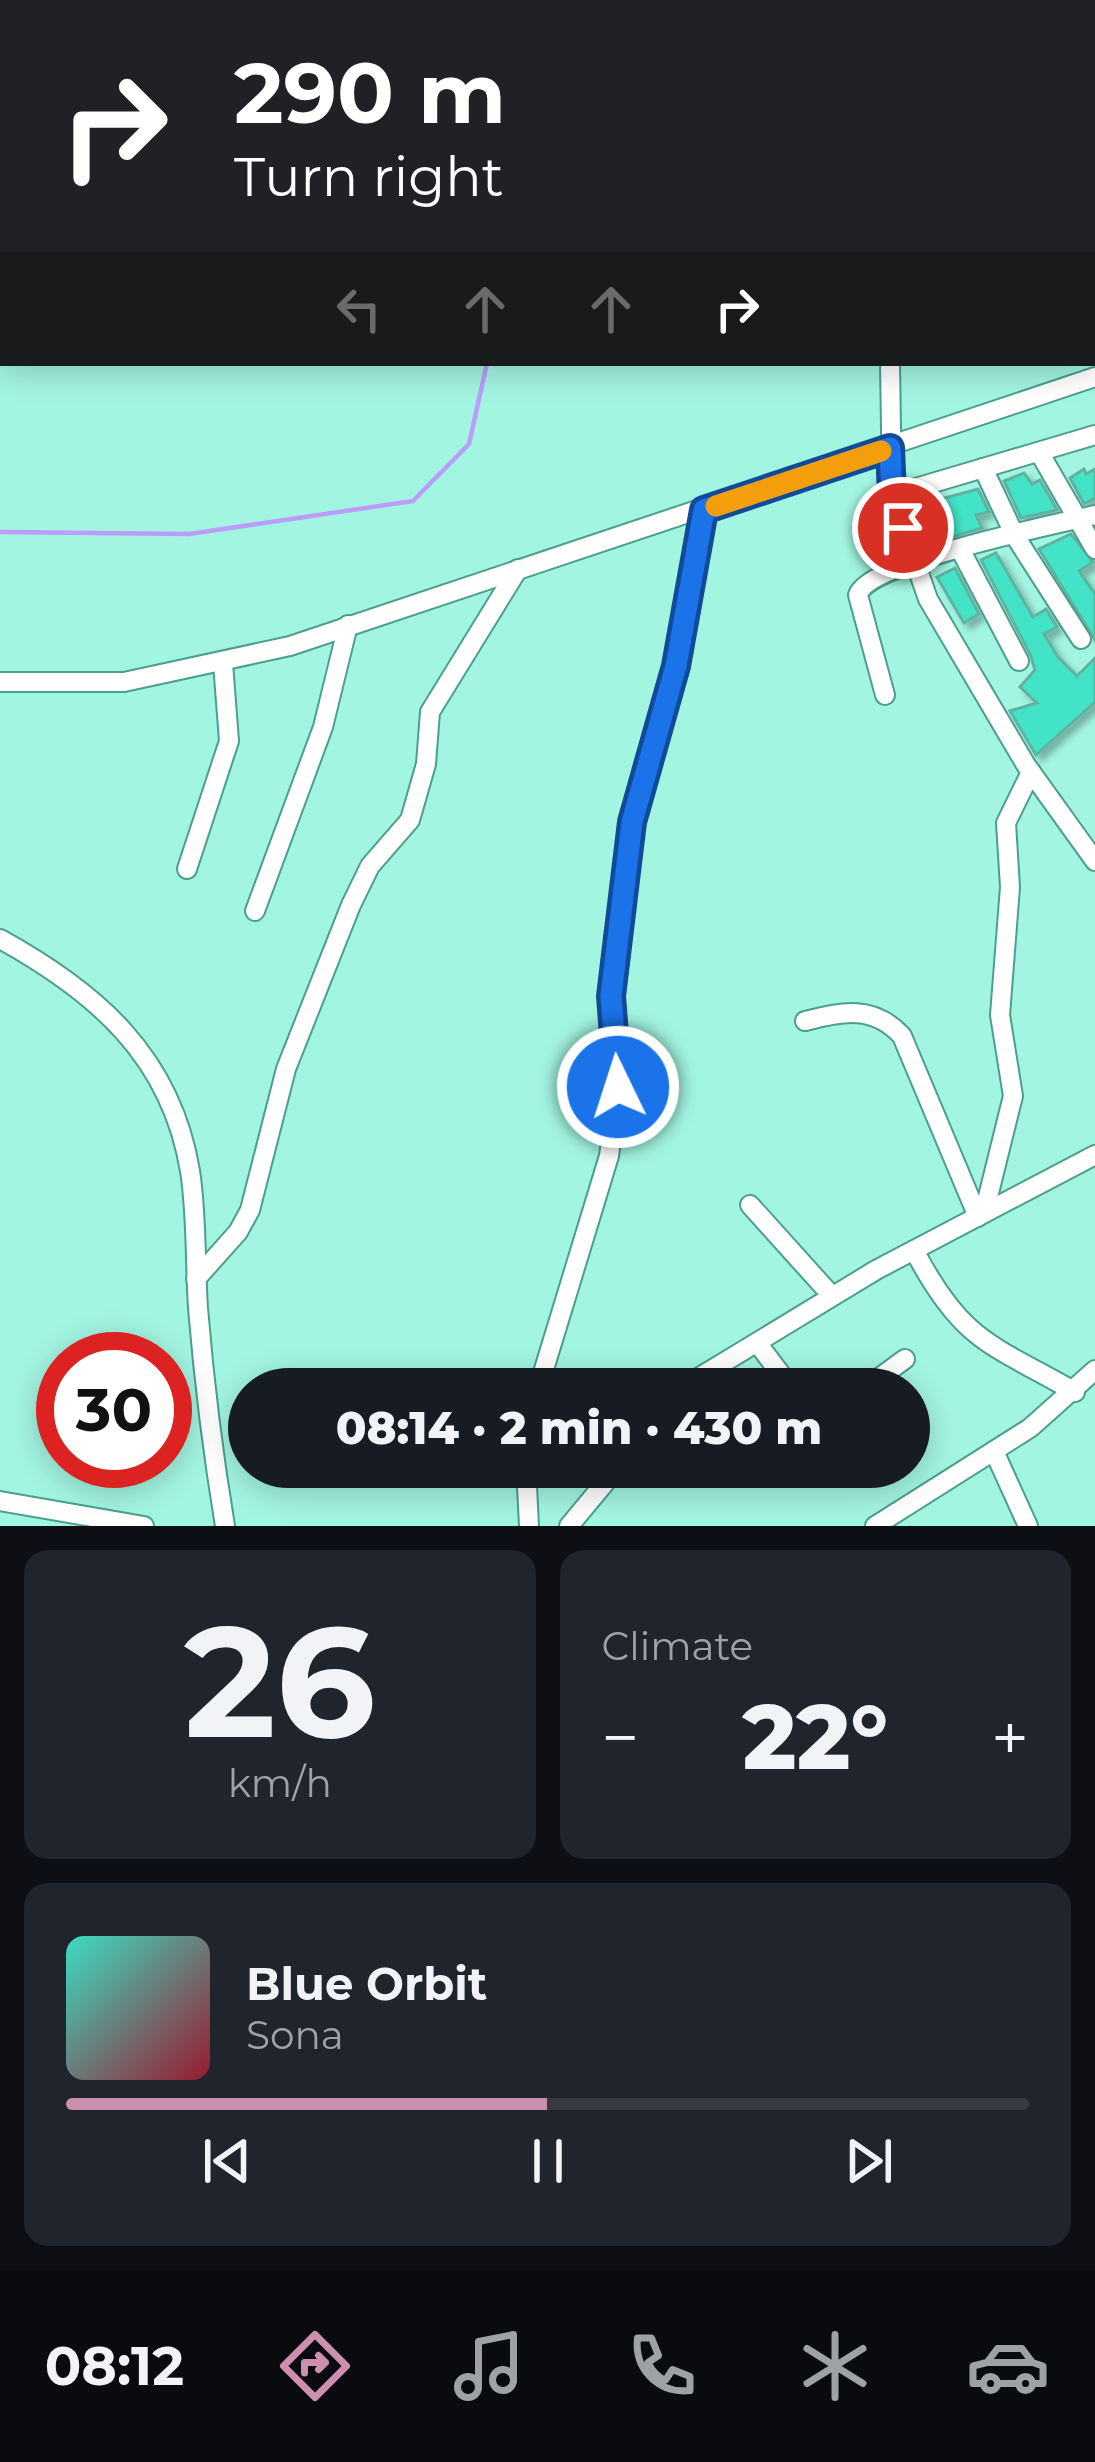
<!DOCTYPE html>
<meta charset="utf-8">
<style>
:root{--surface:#171b24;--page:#20242c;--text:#f1f3f6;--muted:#9ea1a6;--line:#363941;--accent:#cd8fb0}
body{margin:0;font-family:Montserrat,sans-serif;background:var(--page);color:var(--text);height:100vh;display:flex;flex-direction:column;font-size:45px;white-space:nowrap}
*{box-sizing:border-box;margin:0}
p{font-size:39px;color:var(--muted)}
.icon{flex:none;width:66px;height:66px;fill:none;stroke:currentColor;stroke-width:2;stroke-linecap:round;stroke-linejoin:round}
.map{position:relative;height:1526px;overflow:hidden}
.side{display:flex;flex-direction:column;gap:24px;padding:24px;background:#0d0f14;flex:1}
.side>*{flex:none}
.banner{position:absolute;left:0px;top:0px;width:1095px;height:366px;box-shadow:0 6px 30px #0003;background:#202124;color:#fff;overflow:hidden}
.speed{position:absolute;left:36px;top:1332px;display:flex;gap:24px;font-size:60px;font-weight:700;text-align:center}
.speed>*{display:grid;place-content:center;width:156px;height:156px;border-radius:50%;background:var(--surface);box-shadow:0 6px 30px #0003;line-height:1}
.speed .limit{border:18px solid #d22;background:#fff;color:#111}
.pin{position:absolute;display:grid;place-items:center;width:102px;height:102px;color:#fff;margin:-51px;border:6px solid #fff;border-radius:50%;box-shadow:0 3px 12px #0007}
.me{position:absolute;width:132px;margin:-66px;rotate:356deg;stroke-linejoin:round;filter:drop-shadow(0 0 9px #0008)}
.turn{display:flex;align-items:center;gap:42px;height:252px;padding:0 36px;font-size:54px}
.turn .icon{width:156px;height:156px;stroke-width:2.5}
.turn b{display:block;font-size:84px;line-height:102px}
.lanes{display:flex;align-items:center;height:114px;padding:0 36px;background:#0003;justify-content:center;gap:60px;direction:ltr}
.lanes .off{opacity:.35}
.big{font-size:90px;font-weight:800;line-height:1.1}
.side .card{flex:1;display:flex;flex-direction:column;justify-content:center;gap:18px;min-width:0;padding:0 42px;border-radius:24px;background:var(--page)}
.side .dial{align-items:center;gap:0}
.dial b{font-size:156px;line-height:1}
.song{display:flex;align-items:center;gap:36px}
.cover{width:144px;height:144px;border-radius:18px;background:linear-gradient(135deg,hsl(170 70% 55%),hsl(350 70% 35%))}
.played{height:12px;border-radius:6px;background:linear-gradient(90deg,var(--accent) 50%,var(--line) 50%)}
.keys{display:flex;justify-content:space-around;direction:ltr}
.heat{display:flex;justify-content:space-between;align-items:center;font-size:66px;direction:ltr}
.side .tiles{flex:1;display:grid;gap:24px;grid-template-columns:1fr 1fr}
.card:last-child{grid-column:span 2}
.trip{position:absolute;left:228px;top:1368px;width:702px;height:120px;border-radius:60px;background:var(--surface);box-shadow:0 6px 30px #0003;font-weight:800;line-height:120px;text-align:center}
.menu{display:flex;height:192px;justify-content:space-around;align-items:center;background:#090b0e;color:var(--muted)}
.menu .icon{width:84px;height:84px}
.menu .active{color:var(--accent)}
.menu b{font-size:54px;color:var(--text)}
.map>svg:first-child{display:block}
</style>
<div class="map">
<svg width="1095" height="1526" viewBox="0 0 1095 1526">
<defs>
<filter id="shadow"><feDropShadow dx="5.5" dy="5.5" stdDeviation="3" flood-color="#0004"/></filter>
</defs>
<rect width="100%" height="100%" fill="#a2f5e1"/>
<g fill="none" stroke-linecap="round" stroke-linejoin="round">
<!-- stream -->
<g stroke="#bb9dfc" stroke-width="4.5">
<polyline points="1092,57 1095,55"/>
<polyline points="0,532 189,534 413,501 469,444 487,363"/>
</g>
</g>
<!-- building -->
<g fill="#43e3c6" stroke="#61b3a1" stroke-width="3" filter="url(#shadow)">
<polygon points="1084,469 1086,474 1095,469 1095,498 1084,504 1070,478"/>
<polygon points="1024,473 1032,484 1040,480 1057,510 1021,518 1004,481"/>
<polygon points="978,489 989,512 976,515 982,528 924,545 911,507"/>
<polygon points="1071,534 1093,562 1079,571 1095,594 1095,640 1039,549"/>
<polygon points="996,553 1033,617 1046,609 1057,627 1044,634 1058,657 1077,676 1095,658 1095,702 1036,755 1010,711 1037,703 1020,687 1035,670 1031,656 981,560"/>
<polygon points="955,568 979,614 964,623 937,577"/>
</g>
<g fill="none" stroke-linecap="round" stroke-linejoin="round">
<!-- minor casing -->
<g stroke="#4c9e8d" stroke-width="22">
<g id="minor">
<polyline points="24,0 27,3"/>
<polyline points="570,0 574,3"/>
<polyline points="137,3 139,0"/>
<polyline points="269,3 271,0"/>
<polyline points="312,3 314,0"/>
<polyline points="410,3 412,0"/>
<polyline points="854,3 856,0"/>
<polyline points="971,3 974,0"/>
<polyline points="0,282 3,280"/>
<polyline points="890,363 892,495 928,599 1026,765 1095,861"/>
<polyline points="1039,452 1095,549"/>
<polyline points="983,468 1015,536 1081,639"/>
<polyline points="892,495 1095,435"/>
<polyline points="960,549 1019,661"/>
<polyline points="0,682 124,682 290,646 1095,377"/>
<path d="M885 695 858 595C867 563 1056 524 1095 515"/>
<polyline points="187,869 229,741 223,663"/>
<polyline points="255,911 323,727 348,625"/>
<path d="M0 939C96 992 171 1056 190 1171 197 1215 195 1263 198 1308 204 1381 213 1454 225 1526"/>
<path d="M805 1021C842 1012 873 1004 902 1036L978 1217"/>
<polyline points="750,1205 832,1296"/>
<polyline points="984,1213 1013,1096 1000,1015 1010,887 1006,823 1031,772"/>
<path d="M914 1250C962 1342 991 1344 1075 1392"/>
<polyline points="196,1279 238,1232 250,1210 286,1069 351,905 370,866 410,820 426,764 430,712 518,569"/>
<polyline points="758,1344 792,1389"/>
<polyline points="538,1389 609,1156 618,1087 611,996 632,822 676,666 704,510"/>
<polyline points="680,1389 876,1270 1095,1155"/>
<polyline points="864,1389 905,1359"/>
<polyline points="994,1451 1028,1526"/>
<polyline points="526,1467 529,1526"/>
<polyline points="0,1501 144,1526"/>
<polyline points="569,1526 618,1467"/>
<polyline points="875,1526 1030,1428 1095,1370"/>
</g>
</g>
<!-- minor -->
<use href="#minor" stroke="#fff" stroke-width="18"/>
</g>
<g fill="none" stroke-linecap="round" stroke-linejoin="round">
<!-- route casing -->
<g stroke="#114b97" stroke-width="30">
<polyline id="route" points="618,1087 611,996 632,822 676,666 704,510 890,448 892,495 903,528"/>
</g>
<!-- route -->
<use href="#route" stroke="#1a73e8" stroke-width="21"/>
<!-- slow -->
<polyline stroke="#f59e0b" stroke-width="21" points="716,506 881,451"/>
</g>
</svg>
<div class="speed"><div class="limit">30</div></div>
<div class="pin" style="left:903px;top:528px;background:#d93025"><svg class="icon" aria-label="arrive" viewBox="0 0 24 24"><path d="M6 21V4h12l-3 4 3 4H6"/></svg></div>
<svg class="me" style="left:618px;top:1087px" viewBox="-20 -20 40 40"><circle r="17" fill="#1a73e8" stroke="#fff" stroke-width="3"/><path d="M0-11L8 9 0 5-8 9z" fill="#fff"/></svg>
<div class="trip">08:14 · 2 min · 430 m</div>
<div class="banner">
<div class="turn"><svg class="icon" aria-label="right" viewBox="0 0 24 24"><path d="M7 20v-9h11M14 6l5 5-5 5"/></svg><div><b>290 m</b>Turn right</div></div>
<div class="lanes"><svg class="icon off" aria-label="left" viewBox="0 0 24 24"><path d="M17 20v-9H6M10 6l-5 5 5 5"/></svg><svg class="icon off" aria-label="ahead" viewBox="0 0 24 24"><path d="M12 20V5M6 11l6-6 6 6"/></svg><svg class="icon off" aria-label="ahead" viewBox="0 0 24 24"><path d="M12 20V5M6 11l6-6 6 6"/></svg><svg class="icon" aria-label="right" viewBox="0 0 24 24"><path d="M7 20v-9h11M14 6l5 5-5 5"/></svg></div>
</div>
</div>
<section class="side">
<div class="tiles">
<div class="card dial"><b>26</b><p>km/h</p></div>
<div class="card"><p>Climate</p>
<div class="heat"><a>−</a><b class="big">22°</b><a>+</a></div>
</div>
<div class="card">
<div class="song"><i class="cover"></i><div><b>Blue Orbit</b><p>Sona</p></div></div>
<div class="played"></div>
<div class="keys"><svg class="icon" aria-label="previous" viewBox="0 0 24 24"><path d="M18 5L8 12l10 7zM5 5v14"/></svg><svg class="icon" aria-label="pause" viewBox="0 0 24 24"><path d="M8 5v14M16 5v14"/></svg><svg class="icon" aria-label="next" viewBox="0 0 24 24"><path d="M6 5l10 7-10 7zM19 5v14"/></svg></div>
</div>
</div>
</section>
<nav class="menu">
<b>08:12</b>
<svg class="icon active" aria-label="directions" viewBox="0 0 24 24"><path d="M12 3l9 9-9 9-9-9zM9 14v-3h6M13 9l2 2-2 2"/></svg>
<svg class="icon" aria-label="music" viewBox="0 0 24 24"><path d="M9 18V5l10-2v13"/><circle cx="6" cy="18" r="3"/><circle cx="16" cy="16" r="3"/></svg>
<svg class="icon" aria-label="phone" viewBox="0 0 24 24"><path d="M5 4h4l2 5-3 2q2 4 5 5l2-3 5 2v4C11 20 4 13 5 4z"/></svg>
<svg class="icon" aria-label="climate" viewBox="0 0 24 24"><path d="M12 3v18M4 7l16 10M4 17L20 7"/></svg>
<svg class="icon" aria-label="car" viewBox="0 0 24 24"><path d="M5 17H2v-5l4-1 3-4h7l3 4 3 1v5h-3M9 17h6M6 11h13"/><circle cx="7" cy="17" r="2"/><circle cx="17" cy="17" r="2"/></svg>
</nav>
